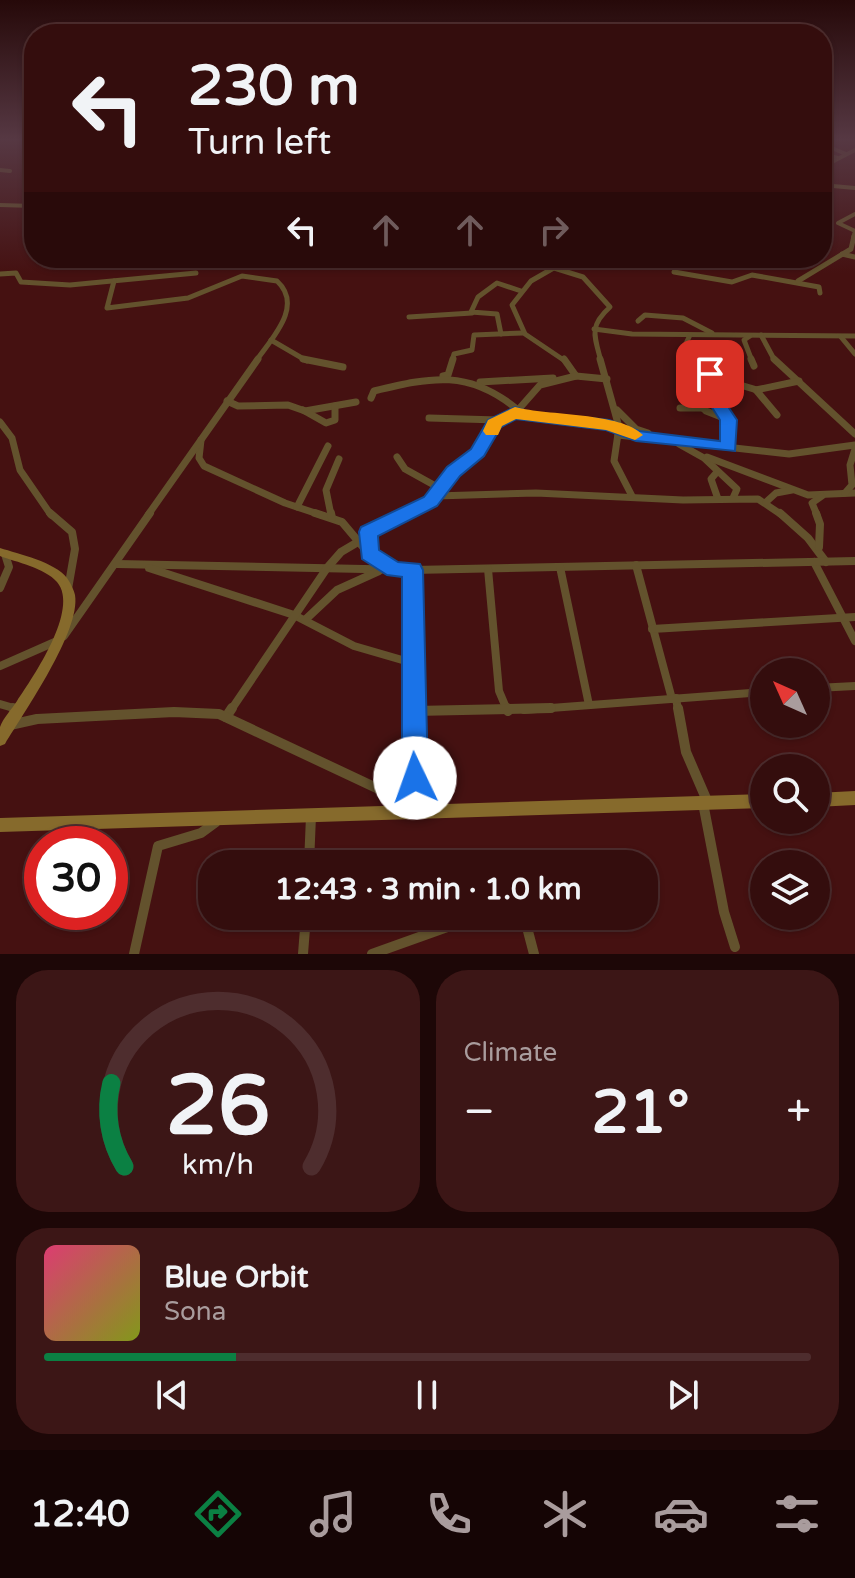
<!DOCTYPE html>
<meta charset="utf-8">
<style>
:root{--surface:#340d0d;--page:#3c1616;--text:#f1f3f6;--muted:#a99c9d;--line:#4e2d2e;--accent:#0b8043}
body{margin:0;font-family:"Varela Round",sans-serif;background:var(--page);color:var(--text);height:100vh;display:flex;flex-direction:column;font-size:30px;white-space:nowrap}
*{box-sizing:border-box;margin:0}
p{font-size:26px;color:var(--muted)}
.icon{flex:none;width:44px;height:44px;fill:none;stroke:currentColor;stroke-width:2;stroke-linecap:round;stroke-linejoin:round}
.map{position:relative;height:954px;overflow:hidden}
.details{display:flex;flex-direction:column;gap:16px;padding:16px;background:#1d0707;flex:1}
.details>*{flex:none}
.banner{position:absolute;left:24px;top:24px;width:808px;height:244px;border-radius:32px;box-shadow:0 2px 6px #0004,0 0 0 2px var(--line);background:#340d0d;color:var(--text);overflow:hidden}
.needle{width:52px;rotate:315deg}
.controls{position:absolute;left:750px;top:658px;display:grid;gap:16px}
.controls a{display:grid;place-items:center;width:80px;height:80px;border-radius:50%;background:var(--surface);box-shadow:0 2px 6px #0004,0 0 0 2px var(--line);font-size:40px}
.speed{position:absolute;left:24px;top:826px;display:flex;gap:16px;font-size:40px;font-weight:700;text-align:center}
.speed>*{display:grid;place-content:center;width:104px;height:104px;border-radius:50%;background:var(--surface);box-shadow:0 2px 6px #0004,0 0 0 2px var(--line);line-height:1}
.speed .limit{border:12px solid #d22;background:#fff;color:#111}
.pin{position:absolute;display:grid;place-items:center;width:68px;height:68px;color:#fff;margin:-34px;border-radius:16px;box-shadow:0 4px 12px #0006}
.me{position:absolute;width:88px;margin:-44px;rotate:357deg;stroke-linejoin:round;filter:drop-shadow(0 0 6px #0008)}
.turn{display:flex;align-items:center;gap:28px;height:168px;padding:0 32px;font-size:36px}
.turn .icon{width:104px;height:104px;stroke-width:2.5}
.turn b{display:block;font-size:56px;line-height:68px}
.lanes{display:flex;align-items:center;height:76px;padding:0 32px;background:#0003;justify-content:center;gap:40px;direction:ltr}
.lanes .off{opacity:.35}
.big{font-size:60px;font-weight:700;line-height:1.1}
.details .card{flex:1;display:flex;flex-direction:column;justify-content:center;gap:12px;min-width:0;padding:0 28px;border-radius:32px;background:var(--page)}
.details .dial{align-items:center;gap:0}
.dial svg{height:208px;overflow:visible;fill:none;stroke:var(--line);stroke-width:7;stroke-linecap:round;text-anchor:middle}
.dial text{fill:var(--text);stroke:none}
.song{display:flex;align-items:center;gap:24px}
.cover{width:96px;height:96px;border-radius:12px;background:linear-gradient(135deg,hsl(340 70% 55%),hsl(70 70% 35%))}
.played{height:8px;border-radius:4px;background:linear-gradient(90deg,var(--accent) 25%,var(--line) 25%)}
.keys{display:flex;justify-content:space-around;direction:ltr}
.heat{display:flex;justify-content:space-between;align-items:center;font-size:44px;direction:ltr}
.details .tiles{flex:1;display:grid;gap:16px;grid-template-columns:1fr 1fr}
.card:last-child{grid-column:span 2}
.trip{position:absolute;left:198px;top:850px;width:460px;height:80px;border-radius:32px;background:var(--surface);box-shadow:0 2px 6px #0004,0 0 0 2px var(--line);font-weight:700;line-height:80px;text-align:center}
.tabs{display:flex;height:128px;justify-content:space-around;align-items:center;background:#150505;color:var(--muted)}
.tabs .icon{width:56px;height:56px}
.tabs .on{color:var(--accent)}
.tabs b{font-size:36px;color:var(--text)}
.map>svg:first-child{display:block}
</style>
<div class="map">
<svg width="855" height="954" viewBox="0 0 855 954">
<rect width="100%" height="100%" fill="#451111"/>
<g fill="none" stroke-linecap="round" stroke-linejoin="round">
<!-- street-far4 -->
<g stroke="#63522d" stroke-width="4">
<polyline points="822,144 846,154"/>
<polyline points="822,154 838,158"/>
<polyline points="822,167 855,150"/>
<polyline points="0,170 10,171"/>
<polyline points="822,185 855,188"/>
<polyline points="0,205 34,206"/>
<polyline points="853,238 855,231 838,223 855,214"/>
</g>
<!-- street-far3 -->
<g stroke="#63522d" stroke-width="5">
<polyline points="842,254 855,257"/>
<polyline points="624,258 628,259"/>
<path d="M551 267 583 277 610 307C589 326 594 335 601 361"/>
<polyline points="674,272 732,282 752,275 819,287 820,293"/>
<polyline points="0,274 16,273 21,282 70,285 196,273"/>
<path d="M114 281 107 308 188 298 242 276 277 281C304 306 272 338 256 361"/>
<polyline points="798,281 851,249 854,236"/>
<polyline points="409,317 472,313"/>
<polyline points="638,321 645,315 683,318 712,333"/>
<polyline points="594,329 632,334 855,336"/>
<polyline points="501,334 497,314 471,312 478,297 497,283 521,291"/>
<polyline points="761,335 775,361"/>
<polyline points="750,336 744,340 752,361"/>
<polyline points="841,337 855,354"/>
<polyline points="271,340 307,361"/>
<polyline points="452,361 454,354 472,350 474,335 523,333"/>
<polyline points="565,361 525,334 512,305 531,281 571,258"/>
<polyline points="686,361 682,352 690,335"/>
</g>
<!-- street-far2 -->
<g stroke="#63522d" stroke-width="7">
<polyline points="303,359 343,367"/>
<polyline points="564,359 576,376"/>
<polyline points="600,359 619,427 614,461 632,496"/>
<polyline points="685,359 690,369 711,375 705,386 725,417"/>
<polyline points="751,359 754,366"/>
<polyline points="774,359 855,434"/>
<polyline points="443,376 448,375 453,359"/>
<polyline points="480,382 553,378"/>
<polyline points="706,382 730,382 757,390"/>
<path d="M371 398 374 391C432 377 469 369 518 410"/>
<polyline points="695,400 706,411 729,420 729,447"/>
<polyline points="227,401 238,406 288,405 305,411 356,402"/>
<polyline points="680,408 703,408"/>
<polyline points="303,410 326,423 335,420 335,406"/>
<polyline points="617,410 636,429 648,433"/>
<polyline points="515,412 524,417 623,429"/>
<polyline points="777,415 756,390 799,381"/>
<polyline points="429,418 498,420"/>
<polyline points="0,422 12,438 20,470 51,515"/>
<polyline points="618,435 789,454 855,445"/>
<polyline points="201,440 199,458 204,466 285,503 321,515"/>
<polyline points="679,444 704,458 737,489 733,498"/>
<polyline points="397,457 405,469 441,489"/>
<polyline points="707,457 808,495 855,493"/>
<polyline points="717,472 711,479 718,499"/>
<polyline points="845,493 852,485 850,465 855,449"/>
<polyline points="436,496 536,493 683,500 758,499 782,515"/>
<polyline points="766,502 776,493 792,490"/>
<polyline points="297,507 328,446"/>
<polyline points="148,515 258,359"/>
<polyline points="331,515 326,490 339,459"/>
<polyline points="402,515 431,501 453,471 478,452 494,423 518,410 540,385 576,376 607,379"/>
<polyline points="817,515 812,503 822,496"/>
</g>
<!-- street-far1 -->
<g stroke="#63522d" stroke-width="8">
<polyline points="50,513 72,532 75,549 68,589"/>
<polyline points="315,513 342,522 369,554 393,569"/>
<polyline points="331,513 332,518"/>
<polyline points="780,513 808,538 826,562"/>
<polyline points="816,513 820,524 819,547"/>
<polyline points="369,554 368,532 406,513"/>
<polyline points="814,562 855,641"/>
<polyline points="117,564 413,570 855,561"/>
<polyline points="636,565 672,699"/>
<polyline points="560,567 589,705"/>
<polyline points="149,568 294,615 354,646 416,664"/>
<polyline points="488,569 499,691 507,710"/>
<polyline points="413,570 414,710"/>
<polyline points="0,588 9,567 5,554"/>
<polyline points="305,620 337,590 379,571"/>
<polyline points="652,629 855,617"/>
<polyline points="64,636 150,513"/>
<polyline points="0,666 57,641"/>
<polyline points="816,688 855,686"/>
<polyline points="676,698 678,710"/>
<polyline points="0,704 17,709"/>
<polyline points="231,710 327,568 341,552 363,539"/>
<polyline points="524,710 764,692"/>
</g>
<!-- street -->
<g stroke="#63522d" stroke-width="10">
<polyline points="13,708 17,709"/>
<polyline points="414,708 414,760 430,812"/>
<polyline points="507,708 508,711"/>
<polyline points="678,708 686,752 708,803"/>
<polyline points="415,711 551,708"/>
<polyline points="226,717 232,708"/>
<polyline points="10,725 37,719 174,712 219,714 419,808"/>
<polyline points="703,803 724,912 735,947"/>
<polyline points="309,864 311,816"/>
<polyline points="524,916 534,954"/>
<polyline points="134,954 158,846 201,833 216,822"/>
<polyline points="303,954 306,916"/>
<polyline points="372,954 478,916"/>
</g>
<!-- secondary -->
<g fill="#866a2c" fill-rule="evenodd">
<path d="M0 548C19 554 55 562 67 578 70 582 74 590 75 595 81 631 24 712 5 744L0 746C0 741 0 733 0 727 3 718 12 709 17 701 33 677 80 609 57 582 45 568 16 562 0 556Z"/>
<polygon points="855,791 855,805 816,807 816,793"/>
<polygon points="764,794 764,808 0,832 0,818"/>
</g>
</g>
<!-- sky -->
<linearGradient id="sky" x2="0" y2="1"><stop stop-color="#260909"/><stop offset="0.51" stop-color="#563843"/><stop offset="1" stop-color="#563843" stop-opacity="0"/></linearGradient>
<rect width="855" height="273" fill="url(#sky)"/>
<!-- route -->
<polygon fill="#1a73e8" stroke="#114b97" stroke-width="2" points="710,369 717,374 713,384 737,420 735,451 636,441 606,430 516,419 501,427 484,456 460,476 437,506 378,536 379,550 398,562 420,564 423,570 428,778 424,786 415,790 406,786 402,778 402,577 387,575 362,559 359,532 361,527 424,497 447,467 471,449 488,420 515,407 530,412 609,420 639,431 720,441 720,420 697,384 704,371"/>
<!-- slow -->
<path fill="#f59e0b" d="M515 407C548 416 621 412 643 435L635 440 606 430 516 419 502 426 498 435H486L483 431 488 420Z"/>
</svg>
<div class="controls">
<a><svg class="needle" viewBox="-14 -14 28 28"><path d="M0-13l5 13h-10z" fill="#e53935"/><path d="M0 13l5-13h-10z" fill="#a99c9d"/></svg></a>
<a><svg class="icon" aria-label="search" viewBox="0 0 24 24"><circle cx="10" cy="10" r="6"/><path d="M15 15l6 6"/></svg></a>
<a><svg class="icon" aria-label="layers" viewBox="0 0 24 24"><path d="M12 4l9 5-9 5-9-5zM3 14l9 5 9-5"/></svg></a>
</div>
<div class="speed"><div class="limit">30</div></div>
<div class="pin" style="left:710px;top:374px;background:#d93025"><svg class="icon" aria-label="arrive" viewBox="0 0 24 24"><path d="M6 21V4h12l-3 4 3 4H6"/></svg></div>
<svg class="me" style="left:415px;top:778px" viewBox="-20 -20 40 40"><circle r="19" fill="#fff"/><path d="M0-13L10 11 0 6-10 11z" fill="#1a73e8"/></svg>
<div class="trip">12:43 · 3 min · 1.0 km</div>
<div class="banner">
<div class="turn"><svg class="icon" aria-label="left" viewBox="0 0 24 24"><path d="M17 20v-9H6M10 6l-5 5 5 5"/></svg><div><b>230 m</b>Turn left</div></div>
<div class="lanes"><svg class="icon" aria-label="left" viewBox="0 0 24 24"><path d="M17 20v-9H6M10 6l-5 5 5 5"/></svg><svg class="icon off" aria-label="ahead" viewBox="0 0 24 24"><path d="M12 20V5M6 11l6-6 6 6"/></svg><svg class="icon off" aria-label="ahead" viewBox="0 0 24 24"><path d="M12 20V5M6 11l6-6 6 6"/></svg><svg class="icon off" aria-label="right" viewBox="0 0 24 24"><path d="M7 20v-9h11M14 6l5 5-5 5"/></svg></div>
</div>
</div>
<section class="details">
<div class="tiles">
<div class="card dial"><svg viewBox="0 0 100 80">
<path d="M14 69A42 42 0 1 1 86 69"/>
<path d="M14 69A42 42 0 0 1 9 37" stroke="#0b8043"/>
<text x="50" y="56" font-size="32" font-weight="700">26</text>
<text x="50" y="72" font-size="11">km/h</text>
</svg></div>
<div class="card"><p>Climate</p>
<div class="heat"><a>−</a><b class="big">21°</b><a>+</a></div>
</div>
<div class="card">
<div class="song"><i class="cover"></i><div><b>Blue Orbit</b><p>Sona</p></div></div>
<div class="played"></div>
<div class="keys"><svg class="icon" aria-label="previous" viewBox="0 0 24 24"><path d="M18 5L8 12l10 7zM5 5v14"/></svg><svg class="icon" aria-label="pause" viewBox="0 0 24 24"><path d="M8 5v14M16 5v14"/></svg><svg class="icon" aria-label="next" viewBox="0 0 24 24"><path d="M6 5l10 7-10 7zM19 5v14"/></svg></div>
</div>
</div>
</section>
<nav class="tabs">
<b>12:40</b>
<svg class="icon on" aria-label="directions" viewBox="0 0 24 24"><path d="M12 3l9 9-9 9-9-9zM9 14v-3h6M13 9l2 2-2 2"/></svg>
<svg class="icon" aria-label="music" viewBox="0 0 24 24"><path d="M9 18V5l10-2v13"/><circle cx="6" cy="18" r="3"/><circle cx="16" cy="16" r="3"/></svg>
<svg class="icon" aria-label="phone" viewBox="0 0 24 24"><path d="M5 4h4l2 5-3 2q2 4 5 5l2-3 5 2v4C11 20 4 13 5 4z"/></svg>
<svg class="icon" aria-label="climate" viewBox="0 0 24 24"><path d="M12 3v18M4 7l16 10M4 17L20 7"/></svg>
<svg class="icon" aria-label="car" viewBox="0 0 24 24"><path d="M5 17H2v-5l4-1 3-4h7l3 4 3 1v5h-3M9 17h6M6 11h13"/><circle cx="7" cy="17" r="2"/><circle cx="17" cy="17" r="2"/></svg>
<svg class="icon" aria-label="filters" viewBox="0 0 24 24"><path d="M4 7h16M4 17h16"/><circle cx="9" cy="7" r="2"/><circle cx="15" cy="17" r="2"/></svg>
</nav>
